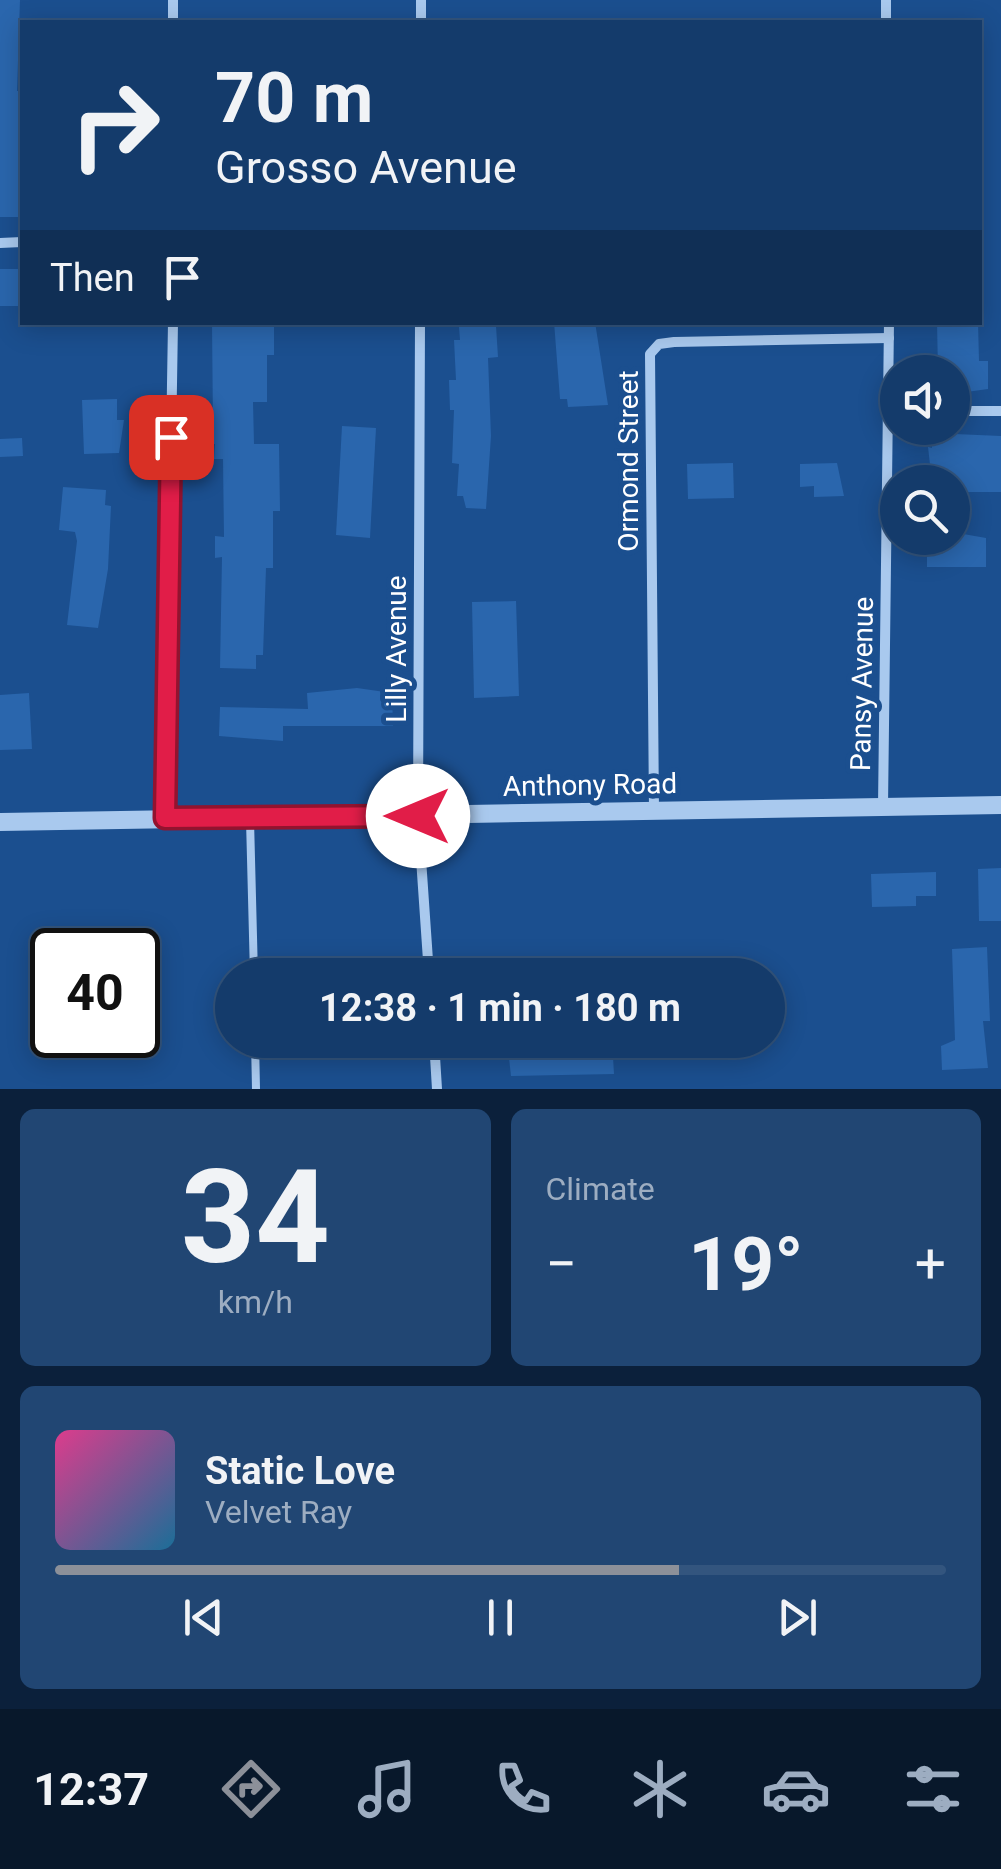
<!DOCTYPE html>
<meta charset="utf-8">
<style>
:root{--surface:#143b6b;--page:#214673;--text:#f1f3f6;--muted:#9dadc1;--line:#33557e;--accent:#8c9099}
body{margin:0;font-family:Roboto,sans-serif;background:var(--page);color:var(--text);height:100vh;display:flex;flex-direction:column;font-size:38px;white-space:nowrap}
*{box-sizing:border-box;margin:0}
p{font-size:32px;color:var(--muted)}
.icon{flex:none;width:55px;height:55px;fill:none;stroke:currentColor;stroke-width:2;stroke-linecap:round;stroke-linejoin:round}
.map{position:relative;height:1089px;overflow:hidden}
.details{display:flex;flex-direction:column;gap:20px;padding:20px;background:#0b203b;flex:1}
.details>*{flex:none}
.top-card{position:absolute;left:20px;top:20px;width:962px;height:305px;border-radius:0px;box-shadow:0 5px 25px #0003,0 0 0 2px var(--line);background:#143b6b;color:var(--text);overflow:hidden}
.controls{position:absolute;left:880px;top:355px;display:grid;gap:20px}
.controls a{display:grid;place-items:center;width:90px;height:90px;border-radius:50%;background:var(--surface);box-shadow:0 5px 25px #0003,0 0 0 2px var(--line);font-size:50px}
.speed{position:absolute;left:30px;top:928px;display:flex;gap:20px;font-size:50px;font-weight:700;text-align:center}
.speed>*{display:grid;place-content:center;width:130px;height:130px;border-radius:50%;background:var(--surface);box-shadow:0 5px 25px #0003,0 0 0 2px var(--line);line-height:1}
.speed .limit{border:5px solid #111;border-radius:15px;background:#fff;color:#111}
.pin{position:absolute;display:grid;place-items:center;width:85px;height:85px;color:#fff;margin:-42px;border-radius:20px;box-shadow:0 5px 15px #0006}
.me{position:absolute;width:110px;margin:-55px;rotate:270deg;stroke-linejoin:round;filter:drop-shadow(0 0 8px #0008)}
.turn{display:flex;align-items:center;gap:35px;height:210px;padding:0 30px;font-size:45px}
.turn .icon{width:130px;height:130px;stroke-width:2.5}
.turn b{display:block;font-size:70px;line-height:85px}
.then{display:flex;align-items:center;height:95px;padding:0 30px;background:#0003;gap:20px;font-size:38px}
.big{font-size:75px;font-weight:700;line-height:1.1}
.details .tile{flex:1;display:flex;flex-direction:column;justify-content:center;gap:15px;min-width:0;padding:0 35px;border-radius:15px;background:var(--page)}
.details .dial{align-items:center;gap:0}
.dial b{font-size:130px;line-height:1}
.song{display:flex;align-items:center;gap:30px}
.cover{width:120px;height:120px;border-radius:15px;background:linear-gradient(135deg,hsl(330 70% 55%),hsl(200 70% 35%))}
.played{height:10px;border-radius:5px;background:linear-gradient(90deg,var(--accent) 70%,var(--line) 70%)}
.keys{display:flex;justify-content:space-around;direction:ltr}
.heat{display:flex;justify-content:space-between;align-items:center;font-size:55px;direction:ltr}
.details .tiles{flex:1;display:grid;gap:20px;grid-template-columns:1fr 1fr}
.tile:last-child{grid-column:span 2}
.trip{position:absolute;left:215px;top:958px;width:570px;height:100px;border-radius:50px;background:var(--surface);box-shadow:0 5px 25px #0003,0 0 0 2px var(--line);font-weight:700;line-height:100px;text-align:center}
.dock{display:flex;height:160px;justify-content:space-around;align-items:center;background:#08182b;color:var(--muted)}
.dock .icon{width:70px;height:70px}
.dock .on{color:var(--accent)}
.dock b{font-size:45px;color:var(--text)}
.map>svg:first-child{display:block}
</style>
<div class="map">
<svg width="1001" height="1089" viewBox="0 0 1001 1089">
<rect width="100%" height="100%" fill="#1b4f8f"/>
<!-- building -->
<g fill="#2a66ad">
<polygon points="0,0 20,0 17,91 22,91 22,133 18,133 21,217 0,217"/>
<rect x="0" y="269" width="20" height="37"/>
<polygon points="274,322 274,355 267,355 267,402 253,402 254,444 279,444 280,511 273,511 273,568 266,568 263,655 256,655 256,669 220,668 222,557 215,558 215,536 224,537 223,459 214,459 215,444 207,444 207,427 213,427 212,323"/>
<polygon points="554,322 595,322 608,405 568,407 567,399 560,399"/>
<polygon points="937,322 978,322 979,361 988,361 988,389 952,394 952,372 938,372"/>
<polygon points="496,326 498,357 488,358 491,436 486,509 466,508 463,496 457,496 459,464 452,463 454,410 450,410 449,380 456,380 454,340 460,340 459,327"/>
<polygon points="117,399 117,420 124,420 119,453 84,454 82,400"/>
<polygon points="342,426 376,428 370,538 336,535"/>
<polygon points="932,433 1001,436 1001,492 952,492 952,482 932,482 928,447 932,448"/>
<polygon points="22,438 23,456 0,457 0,439"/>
<polygon points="733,463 734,498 688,499 687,464"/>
<polygon points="837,463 844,496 814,497 814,486 800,487 800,464"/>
<polygon points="63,487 106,490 105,505 111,506 108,569 98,628 67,625 77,541 75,532 59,530"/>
<polygon points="952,532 986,538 986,567 927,567 927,538 952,538"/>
<polygon points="516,601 519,696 474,698 472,602"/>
<polygon points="357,688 392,693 393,726 283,726 283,741 219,736 220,707 308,709 307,693"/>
<polygon points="29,693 32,749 0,750 0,695"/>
<polygon points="1001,868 1001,921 979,921 978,869"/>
<polygon points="936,872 936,896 916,896 916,906 872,907 871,874"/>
<polygon points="987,947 990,1021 983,1021 988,1068 942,1070 941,1046 955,1040 952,949"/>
<polygon points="507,1040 612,1040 614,1074 511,1076"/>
</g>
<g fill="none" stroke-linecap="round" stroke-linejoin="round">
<!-- service -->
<g stroke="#a9c9ee" stroke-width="8">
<polyline points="250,820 254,975"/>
<polyline points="255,1040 256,1089"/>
</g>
<!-- minor -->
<g stroke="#a9c9ee" stroke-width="10">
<polyline points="173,0 173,22"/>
<polyline points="886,0 886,22"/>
<polyline points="421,22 421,0"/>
<polyline points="0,243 22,242"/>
<polyline points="420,322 418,815 429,975"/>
<polyline points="952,411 1001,411"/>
<polyline points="883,806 889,322"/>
<polyline points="654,812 650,354 659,344 674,342 889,338"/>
<polyline points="165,818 173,322"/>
<polyline points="434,1040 437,1089"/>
</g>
<!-- tertiary -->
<polyline stroke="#a9c9ee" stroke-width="18" points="0,822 1001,805"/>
</g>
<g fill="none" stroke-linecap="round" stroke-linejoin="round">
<!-- route casing -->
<g stroke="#92132f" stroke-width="25">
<polyline id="route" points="171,437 165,818 418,816"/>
</g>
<!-- route -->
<use href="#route" stroke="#e11d48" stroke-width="18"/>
</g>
<g text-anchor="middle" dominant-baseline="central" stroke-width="10" stroke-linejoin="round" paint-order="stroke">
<!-- street labels -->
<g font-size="28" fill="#fff" stroke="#1b4f8f">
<text transform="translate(628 461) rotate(-90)">Ormond Street</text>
<text transform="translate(396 649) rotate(-90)">Lilly Avenue</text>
<text transform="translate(862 684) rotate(-89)">Pansy Avenue</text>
<text transform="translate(590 785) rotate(-1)">Anthony Road</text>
</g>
</g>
</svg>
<div class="controls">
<a><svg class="icon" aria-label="sound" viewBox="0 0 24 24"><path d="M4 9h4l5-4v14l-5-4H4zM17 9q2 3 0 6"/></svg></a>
<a><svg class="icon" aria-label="search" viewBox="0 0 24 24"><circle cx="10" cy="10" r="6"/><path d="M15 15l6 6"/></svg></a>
</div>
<div class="speed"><div class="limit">40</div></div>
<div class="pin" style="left:171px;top:437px;background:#d93025"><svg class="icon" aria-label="arrive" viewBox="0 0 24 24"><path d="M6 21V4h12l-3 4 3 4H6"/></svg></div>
<svg class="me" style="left:418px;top:816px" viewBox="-20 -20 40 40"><circle r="19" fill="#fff"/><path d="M0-13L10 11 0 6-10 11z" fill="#e11d48"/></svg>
<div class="trip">12:38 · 1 min · 180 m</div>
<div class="top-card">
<div class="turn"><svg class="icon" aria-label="right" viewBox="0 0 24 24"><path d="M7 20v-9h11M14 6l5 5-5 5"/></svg><div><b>70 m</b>Grosso Avenue</div></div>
<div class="then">Then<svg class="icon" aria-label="arrive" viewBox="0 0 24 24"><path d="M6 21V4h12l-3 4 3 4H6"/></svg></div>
</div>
</div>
<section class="details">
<div class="tiles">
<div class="tile dial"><b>34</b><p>km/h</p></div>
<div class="tile"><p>Climate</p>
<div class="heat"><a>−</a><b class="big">19°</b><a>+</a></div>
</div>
<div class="tile">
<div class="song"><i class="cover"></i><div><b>Static Love</b><p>Velvet Ray</p></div></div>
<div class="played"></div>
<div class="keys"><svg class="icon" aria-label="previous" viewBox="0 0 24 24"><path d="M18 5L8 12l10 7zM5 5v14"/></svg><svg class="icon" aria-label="pause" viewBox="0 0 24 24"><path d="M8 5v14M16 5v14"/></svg><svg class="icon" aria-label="next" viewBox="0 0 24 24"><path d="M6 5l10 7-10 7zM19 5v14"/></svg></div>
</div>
</div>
</section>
<nav class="dock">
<b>12:37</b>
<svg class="icon on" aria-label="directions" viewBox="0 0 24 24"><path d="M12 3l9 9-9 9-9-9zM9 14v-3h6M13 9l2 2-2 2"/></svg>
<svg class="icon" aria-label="music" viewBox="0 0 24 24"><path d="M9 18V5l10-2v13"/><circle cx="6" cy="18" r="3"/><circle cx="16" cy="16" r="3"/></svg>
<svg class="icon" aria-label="phone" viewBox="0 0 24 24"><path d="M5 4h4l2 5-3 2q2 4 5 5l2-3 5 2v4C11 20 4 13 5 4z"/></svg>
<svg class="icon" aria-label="climate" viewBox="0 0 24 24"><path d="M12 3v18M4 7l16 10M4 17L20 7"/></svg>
<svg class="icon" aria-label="car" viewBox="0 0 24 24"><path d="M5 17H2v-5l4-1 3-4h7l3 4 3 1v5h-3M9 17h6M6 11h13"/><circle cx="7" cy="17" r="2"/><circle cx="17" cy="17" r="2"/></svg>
<svg class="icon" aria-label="filters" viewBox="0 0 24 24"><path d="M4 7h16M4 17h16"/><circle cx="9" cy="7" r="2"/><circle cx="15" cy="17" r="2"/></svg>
</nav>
